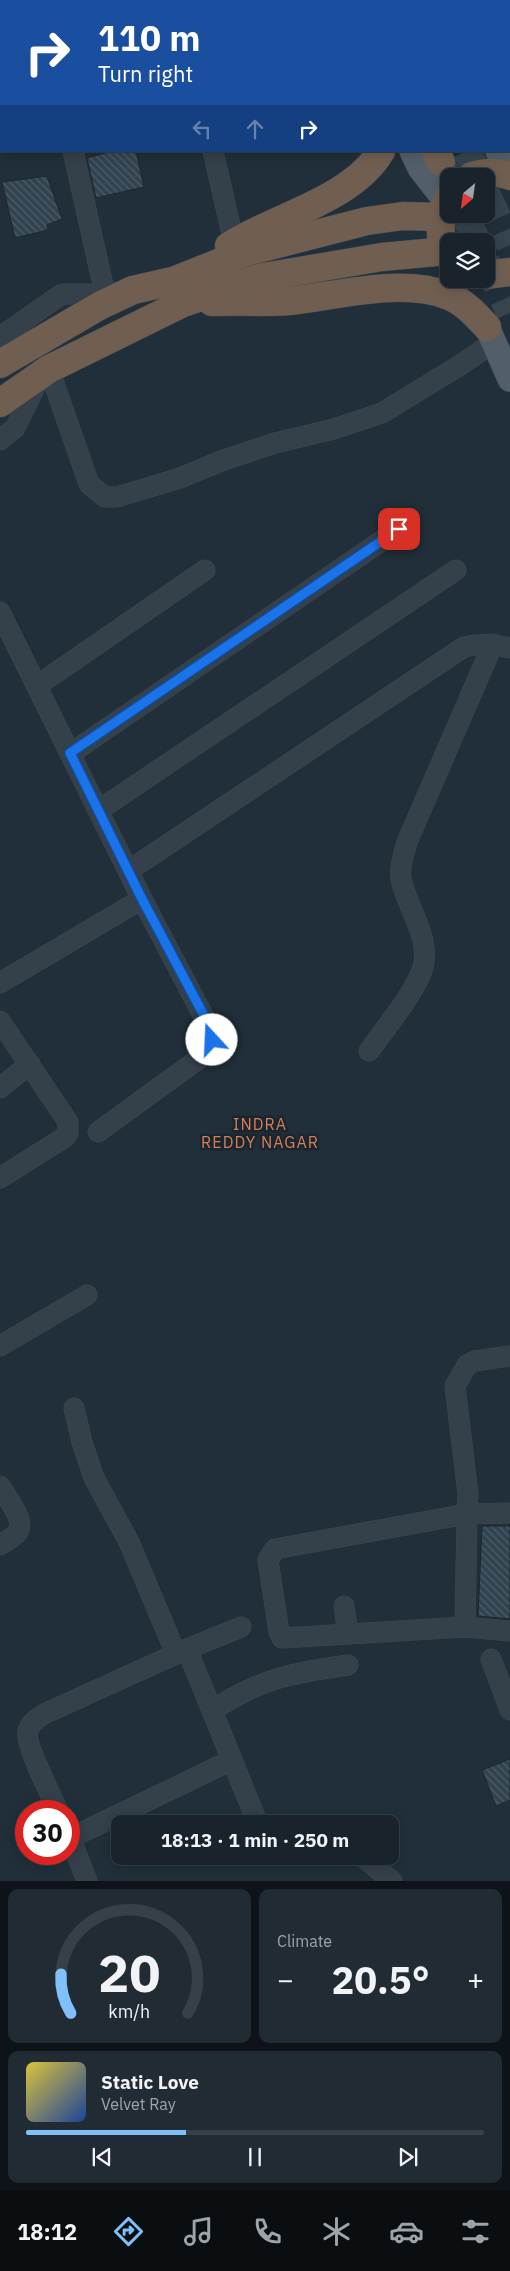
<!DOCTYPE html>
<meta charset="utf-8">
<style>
:root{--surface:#18232b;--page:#212b33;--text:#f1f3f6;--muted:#9fa4a9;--line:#364047;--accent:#80c0fa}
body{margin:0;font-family:"IBM Plex Sans",sans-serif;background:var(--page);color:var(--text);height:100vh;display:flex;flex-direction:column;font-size:19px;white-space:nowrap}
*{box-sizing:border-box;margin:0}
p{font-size:16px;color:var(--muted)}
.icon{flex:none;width:28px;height:28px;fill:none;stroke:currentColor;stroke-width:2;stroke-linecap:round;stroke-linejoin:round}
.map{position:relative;height:1881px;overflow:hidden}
.details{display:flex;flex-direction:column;gap:8px;padding:8px;background:#0d1318;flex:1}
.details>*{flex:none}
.guide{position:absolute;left:0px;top:0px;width:510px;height:152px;box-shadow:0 2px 12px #0003,0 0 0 1px var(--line);background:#1a4fa0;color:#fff;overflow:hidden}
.needle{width:32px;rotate:209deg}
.buttons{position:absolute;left:440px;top:168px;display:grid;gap:10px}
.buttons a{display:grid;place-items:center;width:55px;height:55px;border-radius:10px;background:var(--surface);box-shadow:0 2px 12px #0003,0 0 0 1px var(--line);font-size:25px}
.speed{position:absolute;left:15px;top:1800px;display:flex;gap:10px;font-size:25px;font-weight:700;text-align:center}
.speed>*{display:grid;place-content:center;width:65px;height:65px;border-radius:50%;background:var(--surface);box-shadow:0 2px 12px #0003,0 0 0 1px var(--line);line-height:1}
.speed .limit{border:8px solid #d22;background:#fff;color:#111}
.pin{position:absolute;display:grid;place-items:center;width:42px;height:42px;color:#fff;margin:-21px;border-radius:10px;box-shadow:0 2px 8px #0006}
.me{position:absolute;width:55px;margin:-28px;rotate:340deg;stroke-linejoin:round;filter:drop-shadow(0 0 4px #0008)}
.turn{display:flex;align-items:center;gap:18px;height:105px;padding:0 15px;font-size:22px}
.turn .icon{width:65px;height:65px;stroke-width:2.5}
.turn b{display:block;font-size:35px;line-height:42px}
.lanes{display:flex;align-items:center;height:48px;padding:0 15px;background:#0003;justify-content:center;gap:25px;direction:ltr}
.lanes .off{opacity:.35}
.big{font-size:38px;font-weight:800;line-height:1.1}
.details .card{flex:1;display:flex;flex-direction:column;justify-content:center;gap:8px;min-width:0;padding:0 18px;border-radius:10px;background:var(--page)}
.details .dial{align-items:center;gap:0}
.dial svg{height:130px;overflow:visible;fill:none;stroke:var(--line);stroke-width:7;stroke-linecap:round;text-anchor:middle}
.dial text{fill:var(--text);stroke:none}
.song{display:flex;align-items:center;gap:15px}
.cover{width:60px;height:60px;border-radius:8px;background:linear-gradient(135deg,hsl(50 70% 55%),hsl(220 70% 35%))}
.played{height:5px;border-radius:2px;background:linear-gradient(90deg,var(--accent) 35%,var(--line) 35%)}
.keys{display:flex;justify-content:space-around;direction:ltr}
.heat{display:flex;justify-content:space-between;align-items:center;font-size:28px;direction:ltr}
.details .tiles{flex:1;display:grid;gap:8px;grid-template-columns:1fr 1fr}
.card:last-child{grid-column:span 2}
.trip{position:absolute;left:111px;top:1815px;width:288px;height:50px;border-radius:10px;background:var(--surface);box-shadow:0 2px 12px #0003,0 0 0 1px var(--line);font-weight:800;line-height:50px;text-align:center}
.tabs{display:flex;height:80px;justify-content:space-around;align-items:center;background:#0a0e11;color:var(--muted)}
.tabs .icon{width:35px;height:35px}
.tabs .on{color:var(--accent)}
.tabs b{font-size:22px;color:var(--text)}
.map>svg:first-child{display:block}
</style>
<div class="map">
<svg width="510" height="1881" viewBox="0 0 510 1881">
<defs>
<pattern id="building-back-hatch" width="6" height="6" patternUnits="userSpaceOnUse" patternTransform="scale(1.25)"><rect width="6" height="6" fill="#324350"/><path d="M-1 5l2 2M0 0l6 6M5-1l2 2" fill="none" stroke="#4d5c68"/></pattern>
</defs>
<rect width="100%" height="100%" fill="#202f39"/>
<!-- building -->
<g fill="url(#building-back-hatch)" stroke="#1c2730">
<polygon points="112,151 136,151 144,187 96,198 87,158"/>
<polygon points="47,176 62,219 47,225 48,230 15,238 2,182"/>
<polygon points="482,1526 510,1526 510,1619 478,1616"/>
<polygon points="510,1759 510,1800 496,1806 482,1770"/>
</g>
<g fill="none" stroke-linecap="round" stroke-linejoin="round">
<!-- highway-tunnel -->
<g stroke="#35444e" stroke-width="28" stroke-dasharray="28 14" stroke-linecap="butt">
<polyline points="467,151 479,176"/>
<polyline points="441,162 449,180"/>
<polyline points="486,193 510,245"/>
<polyline points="464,214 477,241"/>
<polyline points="486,261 510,313"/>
</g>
<!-- minor casing -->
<g stroke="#3e4953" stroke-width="21">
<g id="minor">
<polyline points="237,1 242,0"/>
<polyline points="73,151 105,294"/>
<polyline points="213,151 234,243"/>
<polyline points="0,337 62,294 105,294 119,292"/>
<polyline points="49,369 89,484 105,497 117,497 180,478 221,461 275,443 334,429 382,413 462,364 494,342"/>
<polyline points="0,440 15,428 41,375"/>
<polyline points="0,612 142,899 207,1023 212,1040 204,1055 98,1132"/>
<polyline points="38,685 205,570"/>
<polyline points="71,753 399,529"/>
<polyline points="99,810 456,570"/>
<path d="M128 871 464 647C480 643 494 644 510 648"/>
<polyline points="0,983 142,899"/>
<polyline points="0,1021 68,1122 68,1133 65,1137 0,1178"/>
<path d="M369 1051C384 1030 417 990 423 967 431 938 407 908 401 879 399 867 404 854 407 842L493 644"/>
<polyline points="0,1088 30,1064"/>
<polyline points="0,1346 87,1295"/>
<polyline points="510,1356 475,1361 467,1365 455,1386 468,1494 467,1514 275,1549 268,1560 279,1632 282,1638 465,1627 467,1514 510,1513"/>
<polyline points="74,1408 82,1442 94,1478 129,1542 176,1654"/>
<path d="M0 1486C6 1497 27 1521 17 1533 13 1538 6 1541 0 1545"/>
<polyline points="344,1606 348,1634"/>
<polyline points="465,1627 510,1631"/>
<polyline points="187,1649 258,1824"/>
<polyline points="491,1659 510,1710"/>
<path d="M213 1710C261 1678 293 1673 348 1665"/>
<path d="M58 1811C52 1797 24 1743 28 1731 30 1723 37 1719 44 1714L187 1649 241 1627"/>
<polyline points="69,1835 87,1881"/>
<polyline points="70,1838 232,1760"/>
<polyline points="362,1856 392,1881"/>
</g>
</g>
<!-- major casing -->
<g stroke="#3e4953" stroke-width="26">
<g id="major">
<polyline points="338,0 339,1"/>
<polyline points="426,0 427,1"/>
<polyline points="412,151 420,168 445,200"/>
<polyline points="498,151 510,176"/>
<polyline points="487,327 510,379"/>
</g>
</g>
<!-- highway casing -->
<g stroke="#3f4b54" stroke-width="29">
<g id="highway">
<polyline points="363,0 363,1"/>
<polyline points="395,0 395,1"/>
<polyline points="435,151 441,162"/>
<path d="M472 176C485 172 497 171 510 176"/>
<polyline points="441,235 440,217 449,195"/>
<path d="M229 246C276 216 352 200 381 151"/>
<polyline points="486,275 510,272"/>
<path d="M212 302C237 301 263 303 289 301 337 296 402 277 449 296 464 302 476 315 487 327"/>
<polyline points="0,364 101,305 133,290 173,281 246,252 367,221 403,216 440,217"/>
<polyline points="0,403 49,369 183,303 258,278 382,257 447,251"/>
</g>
</g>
<!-- minor -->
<use href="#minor" stroke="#34404a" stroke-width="20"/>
<!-- major -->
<use href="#major" stroke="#525f6a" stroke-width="25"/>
<!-- highway -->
<use href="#highway" stroke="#705f51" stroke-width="28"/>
</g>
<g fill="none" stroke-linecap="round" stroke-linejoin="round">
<!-- route casing -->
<g stroke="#114b97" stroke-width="12">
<polyline id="route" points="212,1040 208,1023 142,899 70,753 399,529"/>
</g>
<!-- route -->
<use href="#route" stroke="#1a73e8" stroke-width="9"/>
</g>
<g text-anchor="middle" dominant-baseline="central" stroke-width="5" stroke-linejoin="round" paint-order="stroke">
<!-- neighbourhood labels -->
<g font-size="16" letter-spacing="1" fill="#d67f5a" stroke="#1a252e">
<text x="260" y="1124">INDRA<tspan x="260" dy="18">REDDY NAGAR</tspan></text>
</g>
</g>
</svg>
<div class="buttons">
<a><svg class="needle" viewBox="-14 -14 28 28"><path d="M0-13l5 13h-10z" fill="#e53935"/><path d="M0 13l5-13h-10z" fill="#9fa4a9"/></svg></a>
<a><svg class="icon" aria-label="layers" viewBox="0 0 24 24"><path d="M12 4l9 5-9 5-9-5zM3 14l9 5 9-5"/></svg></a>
</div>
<div class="speed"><div class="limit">30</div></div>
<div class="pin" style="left:399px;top:529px;background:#d93025"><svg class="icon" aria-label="arrive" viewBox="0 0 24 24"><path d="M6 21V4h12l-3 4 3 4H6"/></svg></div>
<svg class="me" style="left:212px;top:1040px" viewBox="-20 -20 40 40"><circle r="19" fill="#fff"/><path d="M0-13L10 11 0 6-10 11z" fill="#1a73e8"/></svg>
<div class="trip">18:13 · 1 min · 250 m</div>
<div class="guide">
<div class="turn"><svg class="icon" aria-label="right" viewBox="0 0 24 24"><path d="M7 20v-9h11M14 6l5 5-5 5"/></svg><div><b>110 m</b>Turn right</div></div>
<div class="lanes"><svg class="icon off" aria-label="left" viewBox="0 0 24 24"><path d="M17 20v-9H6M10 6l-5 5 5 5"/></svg><svg class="icon off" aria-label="ahead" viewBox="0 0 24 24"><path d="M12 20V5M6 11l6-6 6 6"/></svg><svg class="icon" aria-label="right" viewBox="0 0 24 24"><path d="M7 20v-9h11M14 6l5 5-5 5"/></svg></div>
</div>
</div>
<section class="details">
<div class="tiles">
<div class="card dial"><svg viewBox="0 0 100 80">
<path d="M14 69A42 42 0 1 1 86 69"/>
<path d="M14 69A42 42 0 0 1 8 45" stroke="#80c0fa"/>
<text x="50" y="56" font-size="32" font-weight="700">20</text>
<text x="50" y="72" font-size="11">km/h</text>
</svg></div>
<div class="card"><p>Climate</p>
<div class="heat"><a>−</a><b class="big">20.5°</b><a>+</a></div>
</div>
<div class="card">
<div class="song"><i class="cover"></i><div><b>Static Love</b><p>Velvet Ray</p></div></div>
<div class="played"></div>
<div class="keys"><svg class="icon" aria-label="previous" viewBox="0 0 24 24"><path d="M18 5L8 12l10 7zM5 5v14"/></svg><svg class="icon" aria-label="pause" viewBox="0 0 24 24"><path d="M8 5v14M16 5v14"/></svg><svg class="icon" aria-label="next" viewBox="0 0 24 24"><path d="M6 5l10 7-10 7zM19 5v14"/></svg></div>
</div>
</div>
</section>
<nav class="tabs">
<b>18:12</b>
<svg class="icon on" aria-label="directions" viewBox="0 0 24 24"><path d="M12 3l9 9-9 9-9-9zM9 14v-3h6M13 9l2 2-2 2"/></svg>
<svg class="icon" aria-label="music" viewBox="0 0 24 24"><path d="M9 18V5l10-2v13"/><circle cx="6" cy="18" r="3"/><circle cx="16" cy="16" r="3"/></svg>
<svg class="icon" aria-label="phone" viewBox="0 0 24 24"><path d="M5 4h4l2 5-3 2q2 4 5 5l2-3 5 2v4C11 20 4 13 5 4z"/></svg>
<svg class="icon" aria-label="climate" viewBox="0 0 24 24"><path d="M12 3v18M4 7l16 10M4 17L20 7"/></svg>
<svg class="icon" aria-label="car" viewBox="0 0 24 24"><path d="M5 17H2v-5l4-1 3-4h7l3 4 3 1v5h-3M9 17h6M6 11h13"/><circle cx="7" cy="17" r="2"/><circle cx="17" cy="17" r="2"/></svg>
<svg class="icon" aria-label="filters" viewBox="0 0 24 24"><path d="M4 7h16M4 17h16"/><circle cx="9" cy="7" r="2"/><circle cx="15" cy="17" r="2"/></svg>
</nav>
